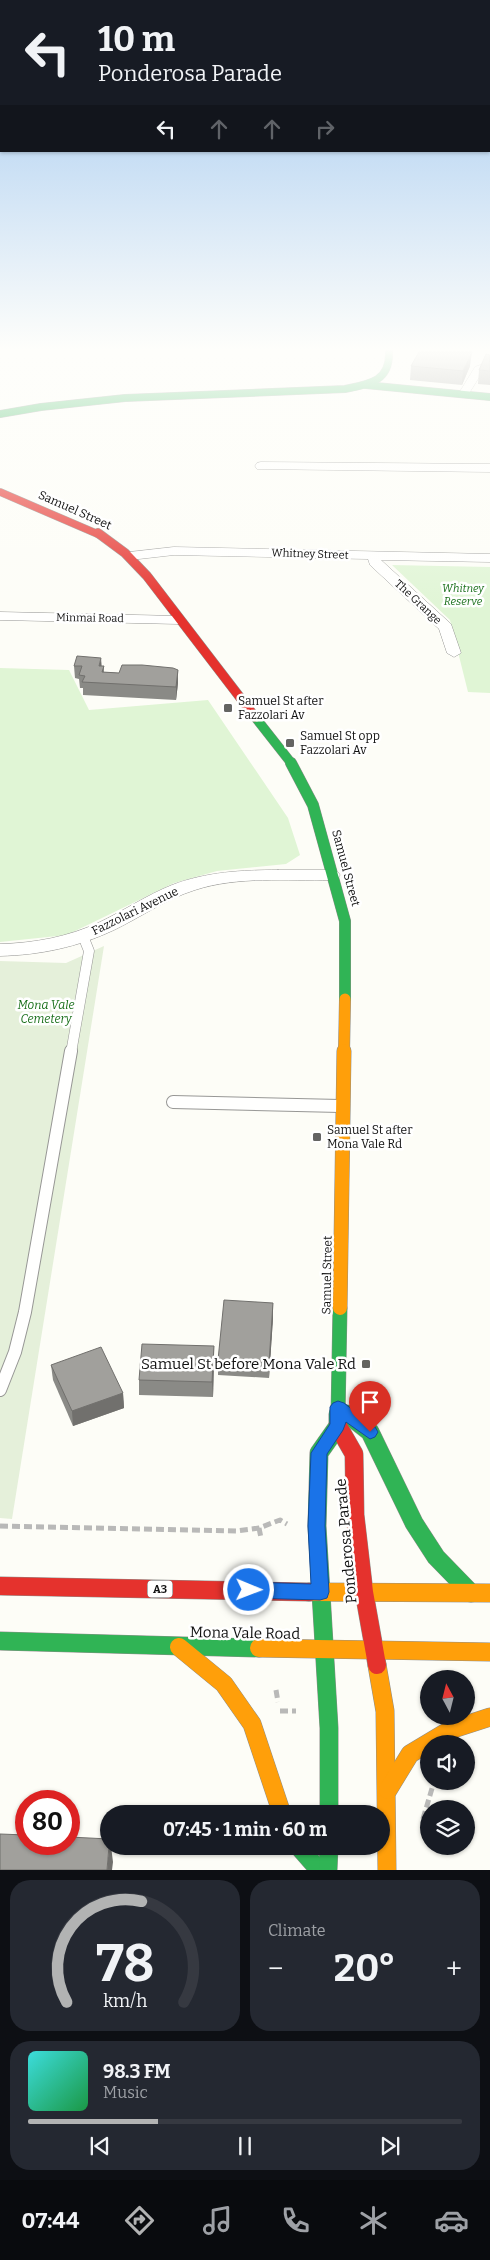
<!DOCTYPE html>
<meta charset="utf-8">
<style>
:root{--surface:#171b24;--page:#242831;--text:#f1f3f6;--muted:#9ea1a6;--line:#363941;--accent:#b2b3b3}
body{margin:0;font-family:Bitter,serif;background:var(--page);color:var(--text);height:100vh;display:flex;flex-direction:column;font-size:19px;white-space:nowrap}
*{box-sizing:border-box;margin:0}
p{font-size:16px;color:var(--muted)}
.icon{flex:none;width:28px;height:28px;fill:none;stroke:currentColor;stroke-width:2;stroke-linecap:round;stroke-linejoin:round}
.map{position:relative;height:1870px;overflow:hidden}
.side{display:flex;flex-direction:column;gap:10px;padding:10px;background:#0d0f14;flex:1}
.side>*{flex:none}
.banner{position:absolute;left:0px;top:0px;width:490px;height:152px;box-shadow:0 1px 4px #0004;background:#171b24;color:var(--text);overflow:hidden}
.needle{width:32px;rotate:353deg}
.buttons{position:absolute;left:420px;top:1670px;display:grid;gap:10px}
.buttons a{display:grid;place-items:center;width:55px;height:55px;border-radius:50%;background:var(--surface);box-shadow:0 1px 4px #0004;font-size:25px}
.speed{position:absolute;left:15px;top:1790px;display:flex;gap:10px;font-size:25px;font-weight:700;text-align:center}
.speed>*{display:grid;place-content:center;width:65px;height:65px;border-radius:50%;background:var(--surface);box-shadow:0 1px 4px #0004;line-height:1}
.speed .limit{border:8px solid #d22;background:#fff;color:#111}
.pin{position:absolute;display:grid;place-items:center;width:42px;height:42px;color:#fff;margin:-51px -21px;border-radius:50% 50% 50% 0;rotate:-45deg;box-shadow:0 0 5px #0007}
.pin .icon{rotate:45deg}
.me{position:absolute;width:55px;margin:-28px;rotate:91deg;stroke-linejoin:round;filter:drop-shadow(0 0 4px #0008)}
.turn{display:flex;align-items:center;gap:18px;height:105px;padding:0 15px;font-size:22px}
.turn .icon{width:65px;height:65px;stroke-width:2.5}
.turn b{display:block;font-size:35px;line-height:42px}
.lanes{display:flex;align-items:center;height:48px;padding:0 15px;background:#0003;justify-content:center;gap:25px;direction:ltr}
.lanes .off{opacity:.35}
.big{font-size:38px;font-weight:700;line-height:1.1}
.side .tile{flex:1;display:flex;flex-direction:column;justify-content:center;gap:8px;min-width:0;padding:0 18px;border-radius:20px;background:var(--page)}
.side .dial{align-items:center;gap:0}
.dial svg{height:130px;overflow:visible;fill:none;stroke:var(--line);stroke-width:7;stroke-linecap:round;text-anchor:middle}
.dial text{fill:var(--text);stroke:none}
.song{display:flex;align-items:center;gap:15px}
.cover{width:60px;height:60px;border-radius:8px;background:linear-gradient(135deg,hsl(180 70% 55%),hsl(140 70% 35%))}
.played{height:5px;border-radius:2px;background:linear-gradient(90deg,var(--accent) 30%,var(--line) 30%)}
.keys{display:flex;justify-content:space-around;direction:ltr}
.heat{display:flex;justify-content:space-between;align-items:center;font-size:28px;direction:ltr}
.side .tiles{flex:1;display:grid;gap:10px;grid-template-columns:1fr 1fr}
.tile:last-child{grid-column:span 2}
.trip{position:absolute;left:100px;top:1805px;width:290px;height:50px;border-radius:25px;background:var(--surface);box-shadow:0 1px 4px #0004;font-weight:700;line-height:50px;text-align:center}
.tabs{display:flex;height:80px;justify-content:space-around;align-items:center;background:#090b0e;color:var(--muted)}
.tabs .icon{width:35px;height:35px}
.tabs .active{color:var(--accent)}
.tabs b{font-size:22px;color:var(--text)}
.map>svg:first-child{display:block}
</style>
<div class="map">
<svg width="490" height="1870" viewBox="0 0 490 1870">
<rect width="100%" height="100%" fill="#fdfdf7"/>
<!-- green -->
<g fill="#e0f5d5">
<polygon points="392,565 490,567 490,693 468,692 450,620"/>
<polygon points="0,668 69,670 89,710 208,700 288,818 300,855 286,864 217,871 174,883 67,935 0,942"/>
</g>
<!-- cemetery -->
<polygon fill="#e5f0da" points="104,946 12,1519 0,1518 0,961 66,963"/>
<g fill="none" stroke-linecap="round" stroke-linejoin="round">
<!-- lane-far1 casing -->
<g stroke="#979795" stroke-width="11">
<polyline id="lane-far1" points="71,1053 89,951 83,936"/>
</g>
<!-- lane casing -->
<g stroke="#979795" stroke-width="14">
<g id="lane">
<polyline points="173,1102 340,1106"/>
<polyline points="0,1390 15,1352 25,1312 71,1051"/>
</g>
</g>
<!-- street casing -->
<g stroke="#979795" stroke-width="1">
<g id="street">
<polygon points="490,362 490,369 483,371 468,395 460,395 459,393 475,367"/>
<polygon points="261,462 490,464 490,472 257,469 255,466 257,463"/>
<polygon points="174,547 490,554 490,562 381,560 451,624 461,653 454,657 447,653 439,629 370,565 368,559 174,555 130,560 123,556 130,552"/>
<polygon points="0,612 179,616 186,620 179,624 0,620"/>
<path d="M278 870H331L337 871 340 875 337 879 331 880C287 881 238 876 195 890 166 899 141 917 114 930 78 947 40 955 0 956V944C35 943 68 937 100 922 125 910 147 895 172 885 206 872 242 870 278 870Z"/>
</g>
</g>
<!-- fast-far4 casing -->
<g stroke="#8e8e8b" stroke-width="8">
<g id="fast-far4">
<polyline points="366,385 490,397"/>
<path d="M0 414 41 407 125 398 345 389C370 384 390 381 389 352"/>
</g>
</g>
<!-- fast-far3 casing -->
<g stroke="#8e8e8b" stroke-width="10">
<polyline id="fast-far3" points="255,717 292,764"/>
</g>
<!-- fast-far2 casing -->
<g stroke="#8e8e8b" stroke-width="12">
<polyline id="fast-far2" points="291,763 313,805 345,921 345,999"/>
</g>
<!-- fast-far1 casing -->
<g stroke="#8e8e8b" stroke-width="15">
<g id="fast-far1">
<polyline points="338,1407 348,1415"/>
<polyline points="338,1415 340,1308"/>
</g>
</g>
<!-- fast casing -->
<g stroke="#8e8e8b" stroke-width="19">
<g id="fast">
<polyline points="347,1414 370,1432 414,1523 436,1557 471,1593"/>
<polyline points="338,1426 338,1414"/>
<polyline points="0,1641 259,1648"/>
<polyline points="329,1814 329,1728 317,1526 319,1453 338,1426"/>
<polyline points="298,1846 319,1870"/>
<polyline points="328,1870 329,1846"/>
</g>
</g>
<!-- slow-far2 casing -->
<g stroke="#8e8e8b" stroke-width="12">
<polyline id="slow-far2" points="344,1053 345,999"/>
</g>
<!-- slow-far1 casing -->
<g stroke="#8e8e8b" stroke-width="15">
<polyline id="slow-far1" points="340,1308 344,1051"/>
</g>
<!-- slow casing -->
<g stroke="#8e8e8b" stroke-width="19">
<g id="slow">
<polyline points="309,1592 490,1593"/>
<polyline points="179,1647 224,1684 252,1724 282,1814"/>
<polyline points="259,1648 490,1652"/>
<polyline points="377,1665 385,1711 387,1870"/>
<polyline points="388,1790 410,1754 450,1730 490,1717"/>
</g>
</g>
<!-- jam-far2 casing -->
<g stroke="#8e8e8b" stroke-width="8">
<polyline id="jam-far2" points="0,492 100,535"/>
</g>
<!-- jam-far1 casing -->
<g stroke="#8e8e8b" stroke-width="10">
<polyline id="jam-far1" points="98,533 125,553 147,576 255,717"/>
</g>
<!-- jam casing -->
<g stroke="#8e8e8b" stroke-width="19">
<g id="jam">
<polyline points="338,1426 354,1454 355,1515 364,1592 377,1665"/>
<polyline points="0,1586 309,1592"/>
</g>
</g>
<!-- path -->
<g stroke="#b9b9b8" stroke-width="5" stroke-dasharray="8 4" stroke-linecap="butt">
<polyline points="0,1526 236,1531 259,1528 280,1520 287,1524"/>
<polyline points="259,1528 261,1538"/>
<polyline points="276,1690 278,1702"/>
<polyline points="280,1711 296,1711"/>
<polyline points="423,1819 433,1785"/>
</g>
<!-- lane-far1 -->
<use href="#lane-far1" stroke="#fffffe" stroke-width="10"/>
<!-- lane -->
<use href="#lane" stroke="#fffffe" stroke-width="12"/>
<!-- street -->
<use href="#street" fill="#fffffe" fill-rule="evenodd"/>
<!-- fast-far4 -->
<use href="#fast-far4" stroke="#30b455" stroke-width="7"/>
<!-- fast-far3 -->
<use href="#fast-far3" stroke="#30b455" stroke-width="9"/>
<!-- fast-far2 -->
<use href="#fast-far2" stroke="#30b455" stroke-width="11"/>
<!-- fast-far1 -->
<use href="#fast-far1" stroke="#30b455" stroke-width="14"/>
<!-- fast -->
<use href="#fast" stroke="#30b455" stroke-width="18"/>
<!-- slow-far2 -->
<use href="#slow-far2" stroke="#ff9f0a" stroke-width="11"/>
<!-- slow-far1 -->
<use href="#slow-far1" stroke="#ff9f0a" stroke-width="14"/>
<!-- slow -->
<use href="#slow" stroke="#ff9f0a" stroke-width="18"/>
<!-- jam-far2 -->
<use href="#jam-far2" stroke="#e5322d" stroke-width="7"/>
<!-- jam-far1 -->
<use href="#jam-far1" stroke="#e5322d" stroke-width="9"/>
<!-- jam -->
<use href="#jam" stroke="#e5322d" stroke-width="18"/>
</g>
<!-- wall -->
<g fill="#8a8a86">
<polygon points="490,355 490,385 478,384 479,370"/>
<polygon points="411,366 470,366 462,385 410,380"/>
<polygon points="74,666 104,666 104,672 119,673 178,670 178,683 176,700 83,695 83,688 80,688 79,679 75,678"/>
<polygon points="273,1303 273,1318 269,1378 218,1375 218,1360"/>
<polygon points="214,1346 214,1361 213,1397 139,1395 139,1380"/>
<polygon points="51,1365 123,1393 124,1408 73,1426 53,1380"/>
</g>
<!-- shaded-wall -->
<g fill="#71706d">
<polygon points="472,352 470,366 462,385 463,371"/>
<polygon points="101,658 102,670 99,666"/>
<polygon points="178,670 178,683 176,700 176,687"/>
<polygon points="273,1303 273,1318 269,1378 269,1363"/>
<polygon points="214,1346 214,1361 213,1397 212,1382"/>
<polygon points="123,1393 124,1408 73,1426 72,1411"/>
<polygon points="109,1846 111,1846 113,1862 112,1870 107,1870"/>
</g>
<!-- building -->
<g fill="#a1a09c" stroke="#71706d">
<polygon points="419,352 472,352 463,371 411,366"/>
<polygon points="486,354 490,355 490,371 479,370"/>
<polygon points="77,656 101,658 99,666 104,666 102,672 119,673 122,665 142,665 173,668 178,670 176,687 82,682 85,676 79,675 82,666 74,666"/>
<polygon points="224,1300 273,1303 269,1363 218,1360"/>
<polygon points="142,1344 214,1346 212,1382 139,1380"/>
<polygon points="101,1347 123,1393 72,1411 51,1365"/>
<polygon points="0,1834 26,1835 26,1844 69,1844 69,1837 109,1839 109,1846 107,1870 0,1870"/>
</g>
<!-- sky -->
<linearGradient id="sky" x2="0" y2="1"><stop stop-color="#9cc5ef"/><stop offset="0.57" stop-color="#fefefb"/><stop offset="1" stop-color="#fefefb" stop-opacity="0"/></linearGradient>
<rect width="490" height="613" fill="url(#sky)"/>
<!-- route -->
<polygon fill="#1a73e8" stroke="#114b97" points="338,1401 344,1403 375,1427 378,1432 375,1437 370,1439 346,1422 343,1430 327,1454 325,1526 329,1592 327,1598 320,1600 249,1598 243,1596 240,1590 243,1585 249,1582 311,1584 308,1526 311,1453 330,1424 330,1407 333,1403"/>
<!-- markers -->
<g fill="#646462" stroke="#fff" stroke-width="2">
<rect x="223" y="703" width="10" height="10" rx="2.5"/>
<rect x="285" y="738" width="10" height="10" rx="2.5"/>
<rect x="312" y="1132" width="10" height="10" rx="2.5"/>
<rect x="361" y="1359" width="10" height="10" rx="2.5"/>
</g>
<g text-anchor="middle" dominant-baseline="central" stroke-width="5" stroke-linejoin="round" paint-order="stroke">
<!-- far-street labels -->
<g font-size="11" fill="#111" stroke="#fff">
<text transform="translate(310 554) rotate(2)">Whitney Street</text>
<text transform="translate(418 602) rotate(43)">The Grange</text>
<text transform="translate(90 618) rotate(1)">Minmai Road</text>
</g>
<!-- far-park labels -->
<g font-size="11" font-style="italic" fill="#1a701b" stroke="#fff">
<text x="463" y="588">Whitney<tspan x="463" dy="13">Reserve</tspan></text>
</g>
<!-- shield labels -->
<rect fill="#fff" stroke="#585858" stroke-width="1" x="147.5" y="1580.5" width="25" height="17" rx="4"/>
<g font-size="11" font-weight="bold" fill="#111">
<text x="160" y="1589">A3</text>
</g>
<!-- street labels -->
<g font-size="12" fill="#111" stroke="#fff">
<text transform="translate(75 510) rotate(24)">Samuel Street</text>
<text transform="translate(346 868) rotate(75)">Samuel Street</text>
<text transform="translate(135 911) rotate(-26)">Fazzolari Avenue</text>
<text transform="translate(327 1275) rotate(-89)">Samuel Street</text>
</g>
<!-- poi labels -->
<g font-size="12" fill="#111" stroke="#fff" text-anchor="start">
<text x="238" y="701">Samuel St after<tspan x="238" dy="14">Fazzolari Av</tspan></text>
<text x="300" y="736">Samuel St opp<tspan x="300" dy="14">Fazzolari Av</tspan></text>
<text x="327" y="1130">Samuel St after<tspan x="327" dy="14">Mona Vale Rd</tspan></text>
</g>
<!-- park labels -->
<g font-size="12" font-style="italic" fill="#1a701b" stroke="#fff">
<text x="46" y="1005">Mona Vale<tspan x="46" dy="14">Cemetery</tspan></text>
</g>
<!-- near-poi labels -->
<g font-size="15" fill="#111" stroke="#fff" text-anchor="end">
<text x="356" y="1364">Samuel St before Mona Vale Rd</text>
</g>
<!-- near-street labels -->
<g font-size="15" fill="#111" stroke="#fff">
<text transform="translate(346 1541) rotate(-95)">Ponderosa Parade</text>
<text transform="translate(245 1633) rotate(1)">Mona Vale Road</text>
</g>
</g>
</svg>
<div class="buttons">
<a><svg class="needle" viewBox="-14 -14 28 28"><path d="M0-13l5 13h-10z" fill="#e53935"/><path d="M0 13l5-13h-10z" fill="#9ea1a6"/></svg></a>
<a><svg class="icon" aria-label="sound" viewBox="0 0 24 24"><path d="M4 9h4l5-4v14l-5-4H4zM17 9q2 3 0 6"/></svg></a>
<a><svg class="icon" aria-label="layers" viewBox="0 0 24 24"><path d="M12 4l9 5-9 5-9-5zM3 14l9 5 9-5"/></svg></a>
</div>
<div class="speed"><div class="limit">80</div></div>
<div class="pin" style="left:370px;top:1432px;background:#d93025"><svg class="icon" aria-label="arrive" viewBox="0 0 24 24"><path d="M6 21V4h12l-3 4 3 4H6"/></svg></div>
<svg class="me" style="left:249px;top:1590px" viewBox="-20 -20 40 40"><circle r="17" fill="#1a73e8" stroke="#fff" stroke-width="3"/><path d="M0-11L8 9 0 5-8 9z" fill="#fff"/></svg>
<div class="trip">07:45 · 1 min · 60 m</div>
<div class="banner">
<div class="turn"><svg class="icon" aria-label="left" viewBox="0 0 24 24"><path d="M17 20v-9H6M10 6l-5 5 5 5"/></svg><div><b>10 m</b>Ponderosa Parade</div></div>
<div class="lanes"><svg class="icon" aria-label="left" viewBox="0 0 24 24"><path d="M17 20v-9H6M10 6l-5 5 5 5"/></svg><svg class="icon off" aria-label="ahead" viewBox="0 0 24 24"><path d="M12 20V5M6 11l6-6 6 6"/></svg><svg class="icon off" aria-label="ahead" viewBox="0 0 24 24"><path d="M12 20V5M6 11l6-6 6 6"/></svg><svg class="icon off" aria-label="right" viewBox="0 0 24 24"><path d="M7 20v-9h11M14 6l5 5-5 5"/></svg></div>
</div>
</div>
<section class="side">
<div class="tiles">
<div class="tile dial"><svg viewBox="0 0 100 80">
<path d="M14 69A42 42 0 1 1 86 69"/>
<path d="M14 69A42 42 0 0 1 60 7" stroke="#b2b3b3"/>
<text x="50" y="56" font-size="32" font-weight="700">78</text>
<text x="50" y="72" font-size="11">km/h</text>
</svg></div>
<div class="tile"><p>Climate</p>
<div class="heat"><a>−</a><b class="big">20°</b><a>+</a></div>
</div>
<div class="tile">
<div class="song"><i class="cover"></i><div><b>98.3 FM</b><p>Music</p></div></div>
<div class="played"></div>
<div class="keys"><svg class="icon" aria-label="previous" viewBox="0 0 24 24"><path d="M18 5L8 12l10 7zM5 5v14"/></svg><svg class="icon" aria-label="pause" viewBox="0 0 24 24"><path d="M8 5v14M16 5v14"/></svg><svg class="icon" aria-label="next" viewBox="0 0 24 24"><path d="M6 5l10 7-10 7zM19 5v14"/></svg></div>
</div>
</div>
</section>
<nav class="tabs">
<b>07:44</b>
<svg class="icon active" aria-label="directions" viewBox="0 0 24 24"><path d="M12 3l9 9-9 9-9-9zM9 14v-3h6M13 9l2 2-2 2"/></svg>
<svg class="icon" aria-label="music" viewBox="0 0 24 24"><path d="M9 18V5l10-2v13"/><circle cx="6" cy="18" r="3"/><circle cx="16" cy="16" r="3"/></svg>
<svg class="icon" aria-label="phone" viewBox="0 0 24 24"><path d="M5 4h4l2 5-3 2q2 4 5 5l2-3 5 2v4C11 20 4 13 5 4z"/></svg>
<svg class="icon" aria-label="climate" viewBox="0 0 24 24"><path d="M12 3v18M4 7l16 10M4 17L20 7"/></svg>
<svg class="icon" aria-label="car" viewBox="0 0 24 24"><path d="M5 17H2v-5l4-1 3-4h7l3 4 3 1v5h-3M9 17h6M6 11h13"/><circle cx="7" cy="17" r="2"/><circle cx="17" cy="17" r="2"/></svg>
</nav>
